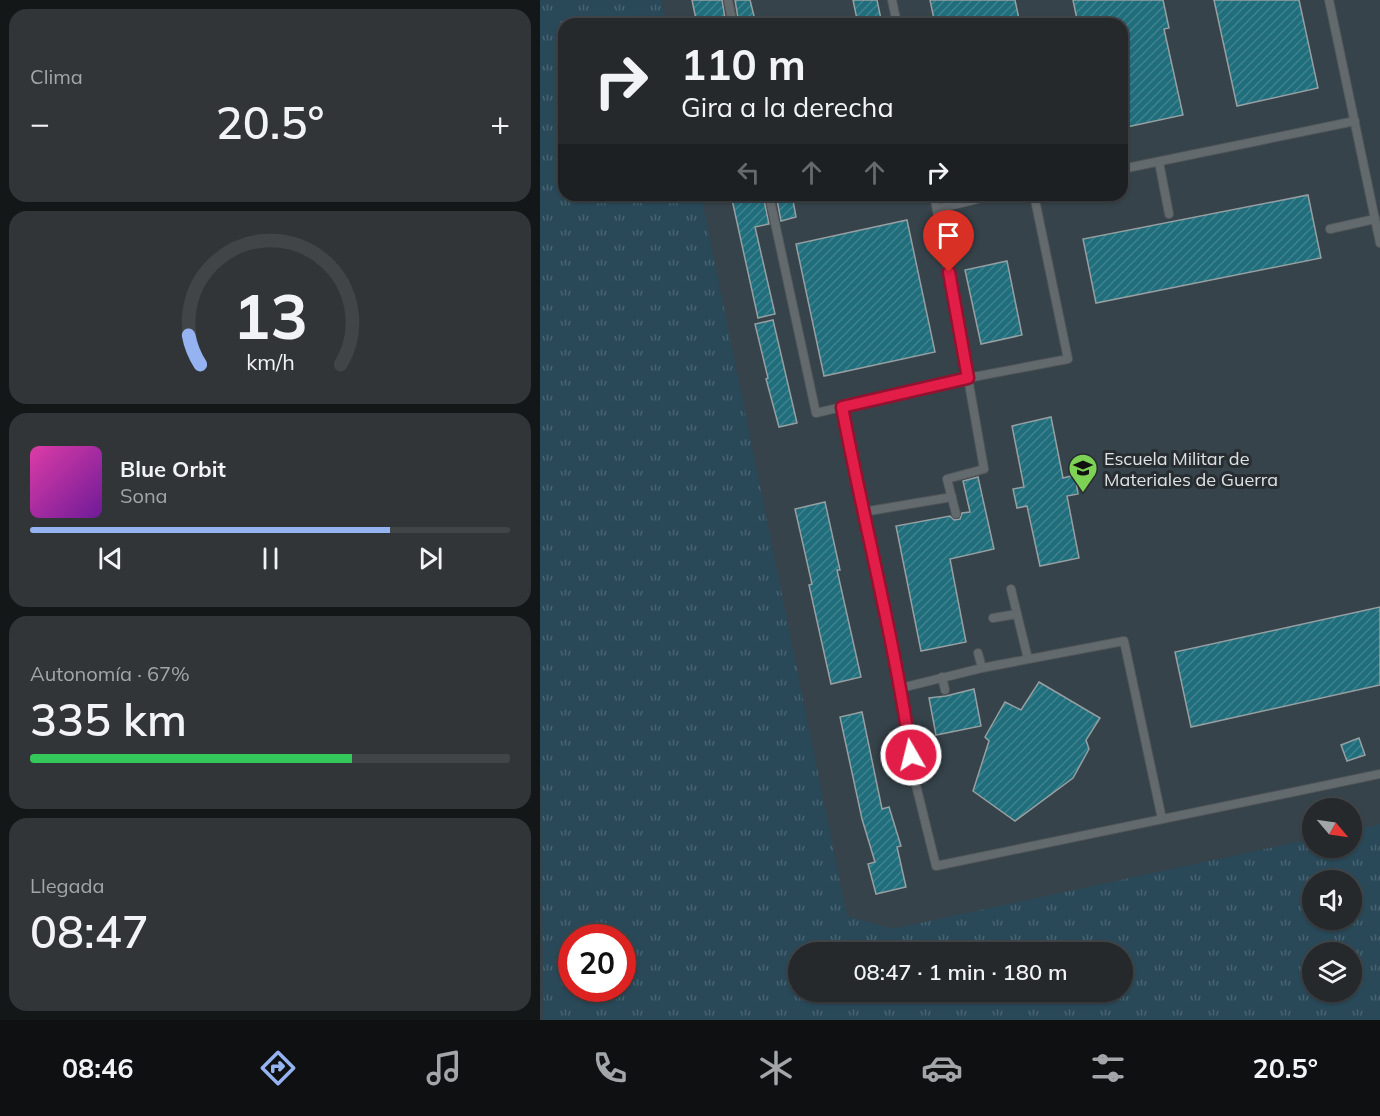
<!DOCTYPE html>
<html lang="es">
<meta charset="utf-8">
<style>
:root{--surface:#25292c;--page:#313538;--text:#f1f3f6;--muted:#a3a6a9;--line:#424548;--accent:#95b2f1}
body{margin:0;font-family:Mulish,sans-serif;background:var(--page);color:var(--text);height:100vh;display:flex;flex-direction:column;font-size:22px;white-space:nowrap}
*{box-sizing:border-box;margin:0}
p{font-size:20px;color:var(--muted)}
.icon{flex:none;width:33px;height:33px;fill:none;stroke:currentColor;stroke-width:2;stroke-linecap:round;stroke-linejoin:round}
.map{position:relative;flex:1;overflow:hidden}
.details{display:flex;flex-direction:column;gap:9px;padding:9px;background:#141718;width:540px}
.details>*{flex:none}
.banner{position:absolute;left:18px;top:18px;width:570px;height:183px;border-radius:18px;box-shadow:0 2px 4px #0004,0 0 0 2px var(--line);background:#25292c;color:var(--text);overflow:hidden}
.needle{width:39px;rotate:119deg}
.controls{position:absolute;left:762px;top:798px;display:grid;gap:12px}
.controls a{display:grid;place-items:center;width:60px;height:60px;border-radius:50%;background:var(--surface);box-shadow:0 2px 4px #0004,0 0 0 2px var(--line);font-size:30px}
.speed{position:absolute;left:18px;top:924px;display:flex;gap:12px;font-size:30px;font-weight:700;text-align:center}
.speed>*{display:grid;place-content:center;width:78px;height:78px;border-radius:50%;background:var(--surface);box-shadow:0 2px 4px #0004,0 0 0 2px var(--line);line-height:1}
.speed .limit{border:9px solid #d22;background:#fff;color:#111}
.pin{position:absolute;display:grid;place-items:center;width:51px;height:51px;color:#fff;margin:-62px -26px;border-radius:50% 50% 50% 0;rotate:-45deg;box-shadow:0 0 6px #0007}
.pin .icon{rotate:45deg}
.me{position:absolute;width:66px;margin:-33px;rotate:352deg;stroke-linejoin:round;filter:drop-shadow(0 0 4px #0008)}
.turn{display:flex;align-items:center;gap:21px;height:126px;padding:0 24px;font-size:27px}
.turn .icon{width:78px;height:78px;stroke-width:2.5}
.turn b{display:block;font-size:42px;line-height:51px}
.lanes{display:flex;align-items:center;height:57px;padding:0 24px;background:#0003;justify-content:center;gap:30px;direction:ltr}
.lanes .off{opacity:.35}
.big{font-size:45px;font-weight:600;line-height:1.1}
.details .card{flex:1;display:flex;flex-direction:column;justify-content:center;gap:9px;min-width:0;padding:0 21px;border-radius:18px;background:var(--page)}
.details .dial{align-items:center;gap:0}
.dial svg{height:156px;overflow:visible;fill:none;stroke:var(--line);stroke-width:7;stroke-linecap:round;text-anchor:middle}
.dial text{fill:var(--text);stroke:none}
.song{display:flex;align-items:center;gap:18px}
.cover{width:72px;height:72px;border-radius:9px;background:linear-gradient(135deg,hsl(320 70% 55%),hsl(280 70% 35%))}
.played{height:6px;border-radius:3px;background:linear-gradient(90deg,var(--accent) 75%,var(--line) 75%)}
.keys{display:flex;justify-content:space-around;direction:ltr}
.heat{display:flex;justify-content:space-between;align-items:center;font-size:33px;direction:ltr}
.charge{height:9px;border-radius:4px;background:linear-gradient(90deg,#34c759 67%,var(--line) 0)}
.trip{position:absolute;left:248px;top:942px;width:345px;height:60px;border-radius:30px;background:var(--surface);box-shadow:0 2px 4px #0004,0 0 0 2px var(--line);font-weight:600;line-height:60px;text-align:center}
.dock{display:flex;height:96px;justify-content:space-around;align-items:center;background:#0f1012;color:var(--muted)}
.dock .icon{width:42px;height:42px}
.dock .on{color:var(--accent)}
.dock b{font-size:27px;color:var(--text)}
main{display:flex;flex:1;min-height:0}
.map>svg:first-child{display:block}
</style>
<main>
<section class="details">
<div class="card"><p>Clima</p>
<div class="heat"><a>−</a><b class="big">20.5°</b><a>+</a></div>
</div>
<div class="card dial"><svg viewBox="0 0 100 80">
<path d="M14 69A42 42 0 1 1 86 69"/>
<path d="M14 69A42 42 0 0 1 8 54" stroke="#95b2f1"/>
<text x="50" y="56" font-size="32" font-weight="700">13</text>
<text x="50" y="72" font-size="11">km/h</text>
</svg></div>
<div class="card">
<div class="song"><i class="cover"></i><div><b>Blue Orbit</b><p>Sona</p></div></div>
<div class="played"></div>
<div class="keys"><svg class="icon" aria-label="previous" viewBox="0 0 24 24"><path d="M18 5L8 12l10 7zM5 5v14"/></svg><svg class="icon" aria-label="pause" viewBox="0 0 24 24"><path d="M8 5v14M16 5v14"/></svg><svg class="icon" aria-label="next" viewBox="0 0 24 24"><path d="M6 5l10 7-10 7zM19 5v14"/></svg></div>
</div>
<div class="card"><p>Autonomía · 67%</p><b class="big">335 km</b><div class="charge"></div></div>
<div class="card"><p>Llegada</p><b class="big">08:47</b></div>
</section>
<div class="map">
<svg width="840" height="1020" viewBox="0 0 840 1020">
<defs>
<pattern id="grass-tufts" width="24" height="20" patternUnits="userSpaceOnUse" patternTransform="scale(1.5)"><rect width="24" height="20" fill="#294959"/><path d="M3 7l-1-3M5 7V3M7 7l1-3M15 17l-1-3M17 17v-4M19 17l1-3" fill="none" stroke="#486371"/></pattern>
<pattern id="building-hatch" width="6" height="6" patternUnits="userSpaceOnUse" patternTransform="scale(1.5)"><rect width="6" height="6" fill="#206d7c"/><path d="M-1 1l2-2M0 6l6-6M5 7l2-2" fill="none" stroke="#40828e"/></pattern>
</defs>
<rect width="100%" height="100%" fill="#31373b"/>
<!-- built -->
<path fill="#36434a" fill-rule="evenodd" d="M0 0H840V1020H0ZM24 24H582V195H24ZM772 808H812V848H772ZM772 880H812V920H772ZM32 938H82V988H32ZM258 952H582V992H258ZM772 952H812V992H772Z"/>
<!-- grass -->
<path fill="url(#grass-tufts)" fill-rule="evenodd" d="M0 0H121L126 24H24V195H161L307 916 352 929 772 839V848H812V831L840 824V1020H4L0 763ZM772 880H812V920H772ZM32 938H82V988H32ZM258 952H582V992H258ZM772 952H812V992H772Z"/>
<!-- building -->
<g fill="url(#building-hatch)" stroke="#969fa1" stroke-width="1.5">
<polygon points="152,0 182,0 186,24 157,24"/>
<polygon points="195,0 210,0 216,24 199,24"/>
<polygon points="313,0 337,0 342,24 318,24"/>
<polygon points="390,0 475,0 480,24 395,24"/>
<polygon points="533,0 623,0 629,28 624,29 643,115 582,128 582,24 538,24"/>
<polygon points="674,0 759,0 778,88 697,106"/>
<polygon points="191,195 223,195 229,224 215,227 235,314 218,318"/>
<polygon points="236,195 252,195 256,217 241,221"/>
<polygon points="768,195 781,258 556,303 543,239"/>
<polygon points="367,220 395,352 284,376 256,244"/>
<polygon points="467,261 482,335 441,344 425,270"/>
<polygon points="233,320 257,423 239,427 226,379 228,378 215,324"/>
<polygon points="511,417 523,478 535,475 538,494 527,496 539,558 500,566 487,506 477,508 473,489 484,487 472,426"/>
<polygon points="438,477 454,549 410,559 426,642 381,651 356,526 410,516 414,520 420,519 422,513 430,512 423,481"/>
<polygon points="285,502 300,570 297,570 321,677 291,684 269,585 272,584 255,509"/>
<polygon points="840,607 840,685 651,727 635,652"/>
<polygon points="499,682 560,718 546,740 549,749 533,778 475,821 433,791 449,741 445,737 465,702 481,710"/>
<polygon points="434,689 441,726 396,735 389,698 406,696"/>
<polygon points="322,712 342,809 349,807 361,846 357,847 366,887 336,894 328,864 335,862 322,819 300,717"/>
<polygon points="819,738 825,755 807,761 801,745"/>
</g>
<g fill="none" stroke-linecap="round" stroke-linejoin="round">
<!-- lane casing -->
<g stroke="#505558" stroke-width="10">
<g id="lane">
<polyline points="188,0 193,24"/>
<polyline points="352,0 357,24"/>
<polyline points="789,0 840,243"/>
<polyline points="619,162 629,214"/>
<polyline points="582,169 815,121"/>
<polyline points="229,195 276,413 428,378 444,469 407,479 416,514"/>
<polyline points="394,195 428,378 528,359 494,195"/>
<polyline points="397,209 454,195"/>
<polyline points="790,229 835,219"/>
<polyline points="302,407 317,484 361,688 374,777 396,866 840,774"/>
<polyline points="323,512 412,497"/>
<polyline points="471,589 488,659"/>
<polyline points="453,618 477,614"/>
<polyline points="438,653 442,668"/>
<polyline points="402,677 405,690"/>
<polyline points="361,688 442,668 584,641 622,819"/>
</g>
</g>
<!-- lane -->
<use href="#lane" stroke="#636a6e" stroke-width="8"/>
</g>
<g fill="none" stroke-linecap="round" stroke-linejoin="round">
<!-- route casing -->
<g stroke="#92132f" stroke-width="15">
<path id="route" d="M371 755C354 638 324 523 302 407L428 378 409 272"/>
</g>
<!-- route -->
<use href="#route" stroke="#e11d48" stroke-width="10"/>
</g>
<!-- icons -->
<defs>
<g id="university-pin" transform="scale(1.5)"><path d="M0 17L-7.5 6A9.5 9.5 0 1 1 7.5 6Z" fill="#7dd154" stroke="#272d30"/><path d="M0-5L7-2L0 1L-7-2ZM-4 1L0 2.5L4 1V4Q0 6-4 4Z" fill="#111"/></g>
</defs>
<g fill-rule="evenodd">
<use href="#university-pin" x="543" y="468"/>
</g>
<g text-anchor="middle" dominant-baseline="central" stroke-width="6" stroke-linejoin="round" paint-order="stroke">
<!-- poi labels -->
<g font-size="18" fill="#dee2e4" stroke="#272d30" text-anchor="start">
<text x="564" y="458">Escuela Militar de<tspan x="564" dy="21">Materiales de Guerra</tspan></text>
</g>
</g>
</svg>
<div class="controls">
<a><svg class="needle" viewBox="-14 -14 28 28"><path d="M0-13l5 13h-10z" fill="#e53935"/><path d="M0 13l5-13h-10z" fill="#a3a6a9"/></svg></a>
<a><svg class="icon" aria-label="sound" viewBox="0 0 24 24"><path d="M4 9h4l5-4v14l-5-4H4zM17 9q2 3 0 6"/></svg></a>
<a><svg class="icon" aria-label="layers" viewBox="0 0 24 24"><path d="M12 4l9 5-9 5-9-5zM3 14l9 5 9-5"/></svg></a>
</div>
<div class="speed"><div class="limit">20</div></div>
<div class="pin" style="left:409px;top:272px;background:#d93025"><svg class="icon" aria-label="arrive" viewBox="0 0 24 24"><path d="M6 21V4h12l-3 4 3 4H6"/></svg></div>
<svg class="me" style="left:371px;top:755px" viewBox="-20 -20 40 40"><circle r="17" fill="#e11d48" stroke="#fff" stroke-width="3"/><path d="M0-11L8 9 0 5-8 9z" fill="#fff"/></svg>
<div class="trip">08:47 · 1 min · 180 m</div>
<div class="banner">
<div class="turn"><svg class="icon" aria-label="right" viewBox="0 0 24 24"><path d="M7 20v-9h11M14 6l5 5-5 5"/></svg><div><b>110 m</b>Gira a la derecha</div></div>
<div class="lanes"><svg class="icon off" aria-label="left" viewBox="0 0 24 24"><path d="M17 20v-9H6M10 6l-5 5 5 5"/></svg><svg class="icon off" aria-label="ahead" viewBox="0 0 24 24"><path d="M12 20V5M6 11l6-6 6 6"/></svg><svg class="icon off" aria-label="ahead" viewBox="0 0 24 24"><path d="M12 20V5M6 11l6-6 6 6"/></svg><svg class="icon" aria-label="right" viewBox="0 0 24 24"><path d="M7 20v-9h11M14 6l5 5-5 5"/></svg></div>
</div>
</div>
</main>
<nav class="dock">
<b>08:46</b>
<svg class="icon on" aria-label="directions" viewBox="0 0 24 24"><path d="M12 3l9 9-9 9-9-9zM9 14v-3h6M13 9l2 2-2 2"/></svg>
<svg class="icon" aria-label="music" viewBox="0 0 24 24"><path d="M9 18V5l10-2v13"/><circle cx="6" cy="18" r="3"/><circle cx="16" cy="16" r="3"/></svg>
<svg class="icon" aria-label="phone" viewBox="0 0 24 24"><path d="M5 4h4l2 5-3 2q2 4 5 5l2-3 5 2v4C11 20 4 13 5 4z"/></svg>
<svg class="icon" aria-label="climate" viewBox="0 0 24 24"><path d="M12 3v18M4 7l16 10M4 17L20 7"/></svg>
<svg class="icon" aria-label="car" viewBox="0 0 24 24"><path d="M5 17H2v-5l4-1 3-4h7l3 4 3 1v5h-3M9 17h6M6 11h13"/><circle cx="7" cy="17" r="2"/><circle cx="17" cy="17" r="2"/></svg>
<svg class="icon" aria-label="filters" viewBox="0 0 24 24"><path d="M4 7h16M4 17h16"/><circle cx="9" cy="7" r="2"/><circle cx="15" cy="17" r="2"/></svg>
<b>20.5°</b>
</nav>
